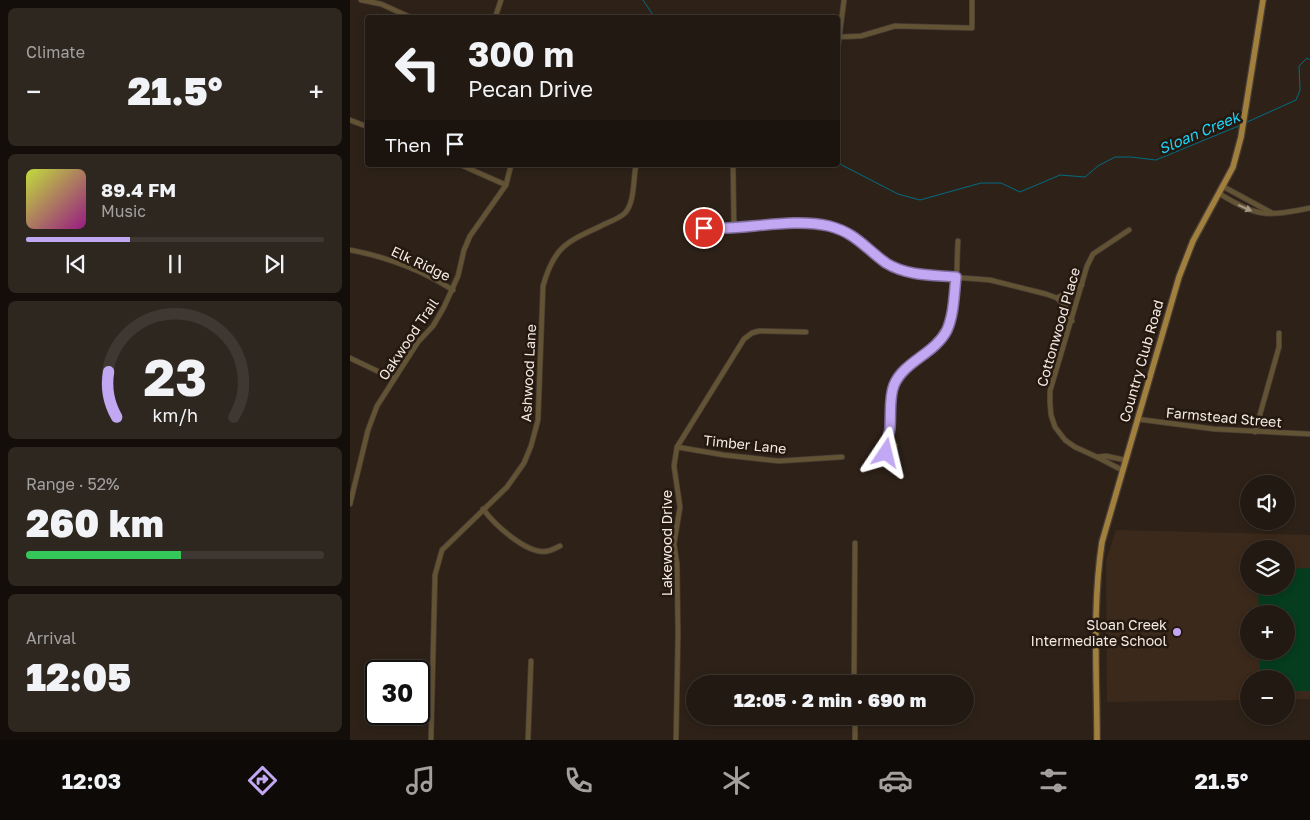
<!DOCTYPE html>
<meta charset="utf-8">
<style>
:root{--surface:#221a12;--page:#2e2720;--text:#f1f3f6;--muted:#a2a19f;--line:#3f3832;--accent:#c2a7f2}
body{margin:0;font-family:"Golos Text",sans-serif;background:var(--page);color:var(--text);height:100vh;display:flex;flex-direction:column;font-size:19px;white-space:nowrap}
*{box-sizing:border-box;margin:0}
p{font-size:16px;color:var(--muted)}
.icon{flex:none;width:28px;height:28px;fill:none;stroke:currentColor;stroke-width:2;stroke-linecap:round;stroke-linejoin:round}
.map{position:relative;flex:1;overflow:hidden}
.sheet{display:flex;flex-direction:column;gap:8px;padding:8px;background:#130e0a;width:350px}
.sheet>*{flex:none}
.guide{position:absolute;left:15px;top:15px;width:475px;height:152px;border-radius:5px;box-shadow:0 2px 8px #0003,0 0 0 1px var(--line);background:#221a12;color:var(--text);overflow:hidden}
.controls{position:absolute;left:890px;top:475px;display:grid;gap:10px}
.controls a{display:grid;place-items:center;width:55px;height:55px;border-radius:50%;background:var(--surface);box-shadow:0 2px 8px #0003,0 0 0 1px var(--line);font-size:25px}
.speed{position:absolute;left:15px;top:660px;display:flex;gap:10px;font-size:25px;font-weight:700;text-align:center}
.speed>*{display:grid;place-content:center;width:65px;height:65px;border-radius:50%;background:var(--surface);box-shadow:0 2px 8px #0003,0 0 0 1px var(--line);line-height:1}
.speed .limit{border:2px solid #111;border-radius:8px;background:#fff;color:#111}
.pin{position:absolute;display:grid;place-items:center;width:42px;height:42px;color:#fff;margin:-21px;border:2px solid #fff;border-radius:50%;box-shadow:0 1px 5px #0007}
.me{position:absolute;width:55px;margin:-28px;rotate:10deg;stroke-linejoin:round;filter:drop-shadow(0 0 4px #0008)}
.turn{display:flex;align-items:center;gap:18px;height:105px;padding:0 20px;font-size:22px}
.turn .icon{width:65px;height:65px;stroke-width:2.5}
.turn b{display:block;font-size:35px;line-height:42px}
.then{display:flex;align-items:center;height:48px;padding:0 20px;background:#0003;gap:10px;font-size:19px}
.big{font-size:38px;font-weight:800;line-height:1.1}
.sheet .widget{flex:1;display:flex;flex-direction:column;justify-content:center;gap:8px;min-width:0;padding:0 18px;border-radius:8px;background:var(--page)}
.sheet .dial{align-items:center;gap:0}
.dial svg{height:130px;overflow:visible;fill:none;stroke:var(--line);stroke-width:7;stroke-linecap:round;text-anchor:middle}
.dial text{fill:var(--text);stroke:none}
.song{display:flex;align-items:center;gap:15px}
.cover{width:60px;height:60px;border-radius:8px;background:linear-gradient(135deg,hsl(70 70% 55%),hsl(310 70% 35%))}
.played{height:5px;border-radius:2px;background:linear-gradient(90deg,var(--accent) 35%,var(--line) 35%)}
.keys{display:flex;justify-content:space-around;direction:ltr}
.heat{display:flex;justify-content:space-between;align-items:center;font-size:28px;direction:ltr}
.charge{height:8px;border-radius:4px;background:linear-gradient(90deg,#34c759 52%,var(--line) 0)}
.trip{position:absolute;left:336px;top:675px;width:288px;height:50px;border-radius:25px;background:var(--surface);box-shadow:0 2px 8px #0003,0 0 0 1px var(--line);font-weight:800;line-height:50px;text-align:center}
.tab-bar{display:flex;height:80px;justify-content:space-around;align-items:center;background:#0e0a07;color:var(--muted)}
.tab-bar .icon{width:35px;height:35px}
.tab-bar .current{color:var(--accent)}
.tab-bar b{font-size:22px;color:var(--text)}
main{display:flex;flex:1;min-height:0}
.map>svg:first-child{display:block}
</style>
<main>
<section class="sheet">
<div class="widget"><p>Climate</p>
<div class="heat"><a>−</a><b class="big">21.5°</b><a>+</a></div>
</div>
<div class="widget">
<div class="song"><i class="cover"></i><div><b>89.4 FM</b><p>Music</p></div></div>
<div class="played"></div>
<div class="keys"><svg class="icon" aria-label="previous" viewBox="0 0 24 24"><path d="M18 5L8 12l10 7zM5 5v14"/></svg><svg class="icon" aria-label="pause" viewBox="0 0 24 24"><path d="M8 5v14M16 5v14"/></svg><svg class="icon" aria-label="next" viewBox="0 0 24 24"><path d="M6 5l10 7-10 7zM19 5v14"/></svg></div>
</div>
<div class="widget dial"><svg viewBox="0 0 100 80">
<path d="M14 69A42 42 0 1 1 86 69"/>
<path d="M14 69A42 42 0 0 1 9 41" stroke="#c2a7f2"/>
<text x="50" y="56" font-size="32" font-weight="700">23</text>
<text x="50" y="72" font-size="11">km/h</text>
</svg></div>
<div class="widget"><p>Range · 52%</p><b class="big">260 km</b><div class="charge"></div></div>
<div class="widget"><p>Arrival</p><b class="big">12:05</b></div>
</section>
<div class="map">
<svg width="960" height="740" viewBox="0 0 960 740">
<rect width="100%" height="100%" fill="#2e2218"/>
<!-- built -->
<path fill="#3b291b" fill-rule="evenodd" d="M766 530 960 535V699H936V679H899V700L757 702 756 561ZM899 549H936V586H899ZM899 614H936V651H899Z"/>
<!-- green -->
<polygon fill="#053d1e" points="960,568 960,691 936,691 936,679 910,679 910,651 936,651 936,614 909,614 908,586 936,586 936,569"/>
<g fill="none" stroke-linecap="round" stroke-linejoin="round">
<!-- stream -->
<g stroke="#006c82" stroke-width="1">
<polyline points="293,0 305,18"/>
<polyline points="895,123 946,100 950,90 949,66 957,58 960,60"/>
<polyline points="488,163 548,194 570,200 631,183 651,183 670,192 710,175 735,177 748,166 765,157 781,157 806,160 891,125"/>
</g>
<!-- minor casing -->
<g stroke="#4a3e35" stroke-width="6">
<g id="minor">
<polyline points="11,0 31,4 62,18"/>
<polyline points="145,18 151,0"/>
<polyline points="489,37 511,36 545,26 622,28 622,0"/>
<polyline points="488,47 494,0"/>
<polyline points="0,120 18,127"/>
<polyline points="111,165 156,185"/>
<polyline points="383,165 384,227"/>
<polyline points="874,187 922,213"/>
<path d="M870 194C908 217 916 217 960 208"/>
<polyline points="342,225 366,229 423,225 477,225 500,233 537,263 562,274 640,280 696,294 707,298 715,306 722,321"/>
<path d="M0 250C38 257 70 269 103 290"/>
<polyline points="707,298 732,285"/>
<polyline points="0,358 44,379"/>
<polyline points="787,419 864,429 960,434"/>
<polyline points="905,432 929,347 929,333"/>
<path d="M540 437 545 445V451L539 454 536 453C533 445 540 437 540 428 541 415 539 398 544 386 552 361 584 354 596 331 609 307 606 268 608 241"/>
<polyline points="327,447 374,455 429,461 492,457"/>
<polyline points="747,457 725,447 715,440 705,427 701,415 700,403 700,391 737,266 743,254 779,230"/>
<polyline points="772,470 747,457 756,456 775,460"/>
<polyline points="0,504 18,430 27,406 68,342 83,326 94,307 108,276 114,250 120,236 156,185 161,165"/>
<path d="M133 509C144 524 178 556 198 551 202 550 206 548 210 546"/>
<polyline points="504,684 505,543"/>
<polyline points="505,716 505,740"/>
<path d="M81 740 85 575 92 550 157 487 174 463 181 446 188 420 193 286C204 247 216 242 251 226 258 222 269 219 275 213 285 202 283 179 286 165"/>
<polyline points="178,740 181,661"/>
<polyline points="326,740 328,634 327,564 324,544 330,507 324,466 327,447 394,339 402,333 409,331 456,332"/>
</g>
</g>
<!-- major casing -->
<g stroke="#4a3e35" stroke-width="8">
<path id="major" d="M747 740C747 674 742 607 752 542L829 277 843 241 883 167 891 137 913 0"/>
</g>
<!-- minor -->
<use href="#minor" stroke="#635335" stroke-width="4.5"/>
<!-- major -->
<use href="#major" stroke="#a1803d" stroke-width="5.5"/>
</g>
<!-- one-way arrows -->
<defs><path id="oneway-solid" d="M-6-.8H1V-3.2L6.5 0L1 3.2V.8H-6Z" transform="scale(1.25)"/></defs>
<use fill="#a49784" href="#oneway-solid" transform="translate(895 208) rotate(24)"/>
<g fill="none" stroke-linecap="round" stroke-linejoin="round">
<!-- route casing -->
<g stroke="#7e6d9d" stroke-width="12">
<path id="route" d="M354 228C392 231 441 217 479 226 506 233 515 248 536 263 557 276 582 275 606 277 604 295 604 314 597 330 585 354 554 361 544 385 539 397 541 414 540 427 540 436 533 445 536 453"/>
</g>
<!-- route -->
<use href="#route" stroke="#c2a7f2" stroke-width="9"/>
</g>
<!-- markers -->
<circle fill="#c2a7f2" stroke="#24180f" stroke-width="2" cx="827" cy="632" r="5"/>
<g text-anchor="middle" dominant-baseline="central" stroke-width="5" stroke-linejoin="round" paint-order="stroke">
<!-- street labels -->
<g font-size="14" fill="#f4ebe5" stroke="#24180f">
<text transform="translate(71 263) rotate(25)">Elk Ridge</text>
<text transform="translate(708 327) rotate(-74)">Cottonwood Place</text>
<text transform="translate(58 339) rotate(-56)">Oakwood Trail</text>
<text transform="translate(791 361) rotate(-74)">Country Club Road</text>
<text transform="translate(178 373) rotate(-87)">Ashwood Lane</text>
<text transform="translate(874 417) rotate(5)">Farmstead Street</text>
<text transform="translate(395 444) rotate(6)">Timber Lane</text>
<text transform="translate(316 543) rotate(-90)">Lakewood Drive</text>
</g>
<!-- poi labels -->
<g font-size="14" fill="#f4ebe5" stroke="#24180f" text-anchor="end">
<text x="817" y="624">Sloan Creek<tspan x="817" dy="16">Intermediate School</tspan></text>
</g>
<!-- water labels -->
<g font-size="15" font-style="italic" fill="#1cd4fa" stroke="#24180f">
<text transform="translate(849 132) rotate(-23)">Sloan Creek</text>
</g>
</g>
</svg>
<div class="controls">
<a><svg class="icon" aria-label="sound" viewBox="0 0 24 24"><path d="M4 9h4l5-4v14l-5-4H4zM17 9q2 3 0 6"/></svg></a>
<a><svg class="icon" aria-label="layers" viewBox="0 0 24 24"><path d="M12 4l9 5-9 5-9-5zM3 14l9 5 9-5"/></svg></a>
<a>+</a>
<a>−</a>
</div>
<div class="speed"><div class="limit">30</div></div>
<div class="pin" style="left:354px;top:228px;background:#d93025"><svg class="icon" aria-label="arrive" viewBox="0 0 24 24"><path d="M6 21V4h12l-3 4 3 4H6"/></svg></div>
<svg class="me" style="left:536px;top:453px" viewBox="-20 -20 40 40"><path d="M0-17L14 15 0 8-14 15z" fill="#c2a7f2" stroke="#fff" stroke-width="4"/></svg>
<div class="trip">12:05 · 2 min · 690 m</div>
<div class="guide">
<div class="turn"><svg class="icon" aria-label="left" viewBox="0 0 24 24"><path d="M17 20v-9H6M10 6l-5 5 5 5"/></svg><div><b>300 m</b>Pecan Drive</div></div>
<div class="then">Then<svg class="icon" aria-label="arrive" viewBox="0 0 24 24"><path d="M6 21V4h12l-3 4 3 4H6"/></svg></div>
</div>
</div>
</main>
<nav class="tab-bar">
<b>12:03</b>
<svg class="icon current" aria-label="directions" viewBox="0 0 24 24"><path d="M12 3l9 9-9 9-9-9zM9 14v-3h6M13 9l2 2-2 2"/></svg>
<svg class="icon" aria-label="music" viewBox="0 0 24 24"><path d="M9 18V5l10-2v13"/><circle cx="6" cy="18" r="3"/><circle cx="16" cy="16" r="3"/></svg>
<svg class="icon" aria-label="phone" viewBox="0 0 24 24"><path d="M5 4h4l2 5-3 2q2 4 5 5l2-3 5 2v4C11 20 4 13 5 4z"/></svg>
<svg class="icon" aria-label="climate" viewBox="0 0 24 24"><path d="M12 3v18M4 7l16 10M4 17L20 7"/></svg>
<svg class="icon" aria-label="car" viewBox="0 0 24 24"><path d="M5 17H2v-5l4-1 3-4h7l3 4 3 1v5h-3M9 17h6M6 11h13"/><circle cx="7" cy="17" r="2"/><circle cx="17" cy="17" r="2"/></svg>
<svg class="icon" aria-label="filters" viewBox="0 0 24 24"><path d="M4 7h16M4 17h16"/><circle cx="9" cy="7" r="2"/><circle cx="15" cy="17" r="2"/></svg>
<b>21.5°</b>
</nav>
